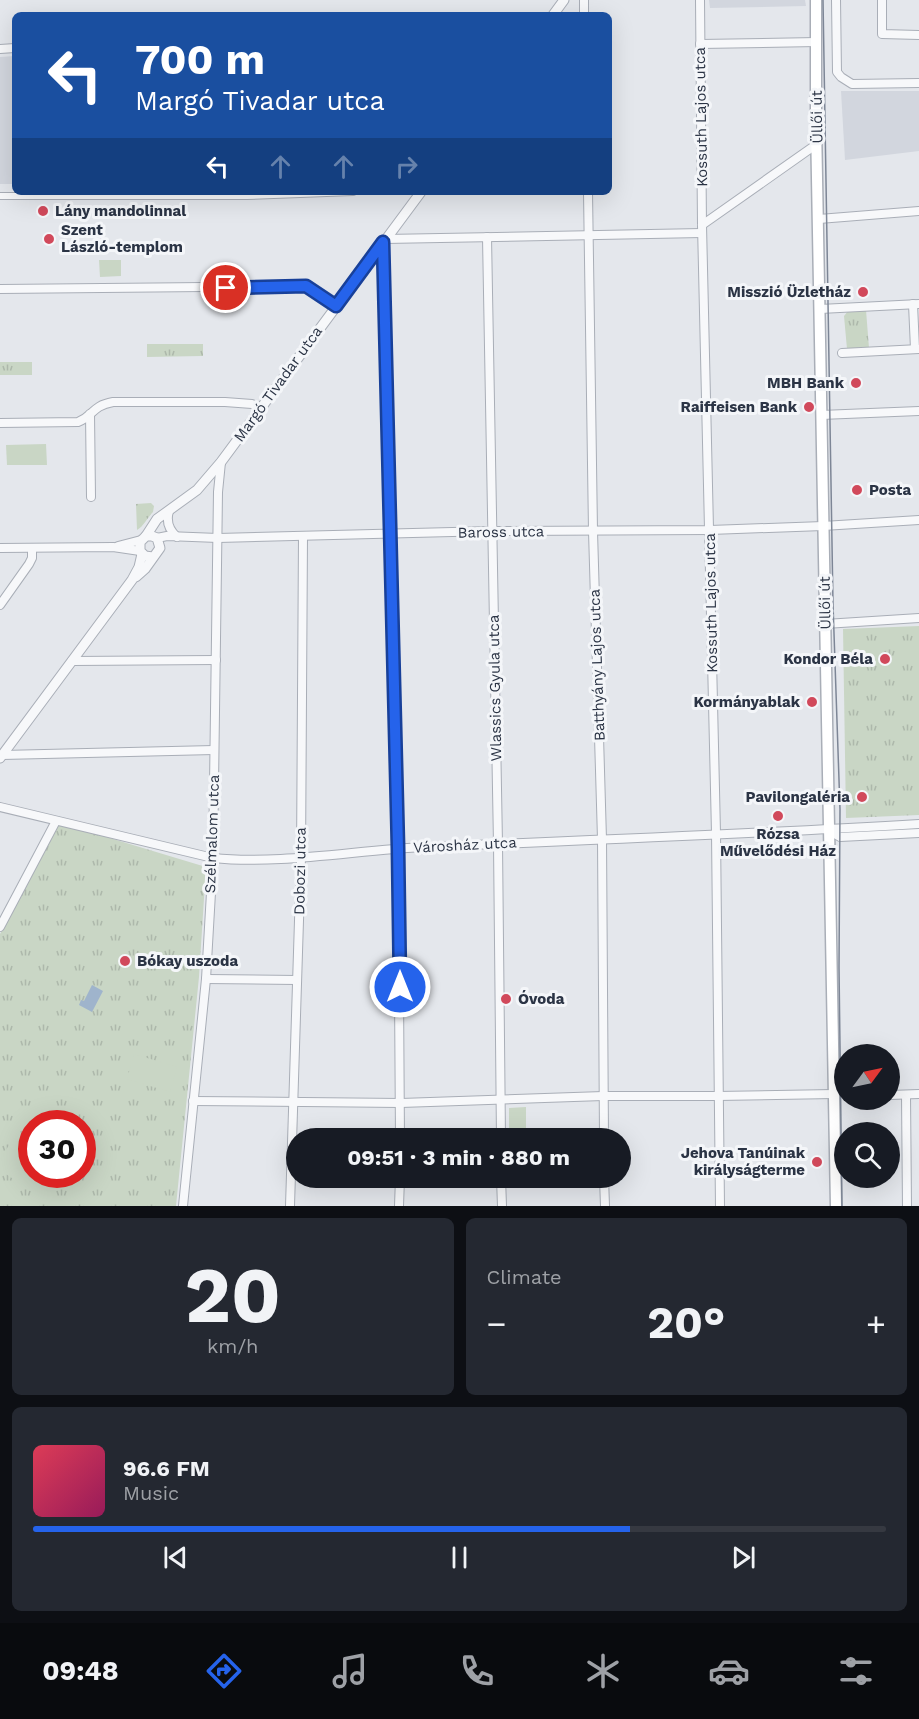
<!DOCTYPE html>
<meta charset="utf-8">
<style>
:root{--surface:#171b24;--page:#242831;--text:#f1f3f6;--muted:#9ea1a6;--line:#363941;--accent:#2563eb}
body{margin:0;font-family:"Work Sans",sans-serif;background:var(--page);color:var(--text);height:100vh;display:flex;flex-direction:column;font-size:22px;white-space:nowrap}
*{box-sizing:border-box;margin:0}
p{font-size:20px;color:var(--muted)}
.icon{flex:none;width:33px;height:33px;fill:none;stroke:currentColor;stroke-width:2;stroke-linecap:round;stroke-linejoin:round}
.map{position:relative;height:1206px;overflow:hidden}
.sheet{display:flex;flex-direction:column;gap:12px;padding:12px;background:#0d0f14;flex:1}
.sheet>*{flex:none}
.banner{position:absolute;left:12px;top:12px;width:600px;height:183px;border-radius:9px;box-shadow:0 6px 24px #0002;background:#1a4fa0;color:#fff;overflow:hidden}
.needle{width:39px;rotate:57deg}
.buttons{position:absolute;left:834px;top:1044px;display:grid;gap:12px}
.buttons a{display:grid;place-items:center;width:66px;height:66px;border-radius:50%;background:var(--surface);box-shadow:0 6px 24px #0002;font-size:30px}
.speed{position:absolute;left:18px;top:1110px;display:flex;gap:12px;font-size:30px;font-weight:700;text-align:center}
.speed>*{display:grid;place-content:center;width:78px;height:78px;border-radius:50%;background:var(--surface);box-shadow:0 6px 24px #0002;line-height:1}
.speed .limit{border:9px solid #d22;background:#fff;color:#111}
.pin{position:absolute;display:grid;place-items:center;width:51px;height:51px;color:#fff;margin:-26px;border:3px solid #fff;border-radius:50%;box-shadow:0 2px 6px #0007}
.me{position:absolute;width:66px;margin:-33px;rotate:0deg;stroke-linejoin:round;filter:drop-shadow(0 0 4px #0008)}
.turn{display:flex;align-items:center;gap:21px;height:126px;padding:0 24px;font-size:27px}
.turn .icon{width:78px;height:78px;stroke-width:2.5}
.turn b{display:block;font-size:42px;line-height:51px}
.lanes{display:flex;align-items:center;height:57px;padding:0 24px;background:#0003;justify-content:center;gap:30px;direction:ltr}
.lanes .off{opacity:.35}
.big{font-size:45px;font-weight:700;line-height:1.1}
.sheet .widget{flex:1;display:flex;flex-direction:column;justify-content:center;gap:9px;min-width:0;padding:0 21px;border-radius:9px;background:var(--page)}
.sheet .dial{align-items:center;gap:0}
.dial b{font-size:78px;line-height:1}
.song{display:flex;align-items:center;gap:18px}
.cover{width:72px;height:72px;border-radius:9px;background:linear-gradient(135deg,hsl(350 70% 55%),hsl(330 70% 35%))}
.played{height:6px;border-radius:3px;background:linear-gradient(90deg,var(--accent) 70%,var(--line) 70%)}
.keys{display:flex;justify-content:space-around;direction:ltr}
.heat{display:flex;justify-content:space-between;align-items:center;font-size:33px;direction:ltr}
.sheet .tiles{flex:1;display:grid;gap:12px;grid-template-columns:1fr 1fr}
.widget:last-child{grid-column:span 2}
.trip{position:absolute;left:286px;top:1128px;width:345px;height:60px;border-radius:30px;background:var(--surface);box-shadow:0 6px 24px #0002;font-weight:700;line-height:60px;text-align:center}
.tabs{display:flex;height:96px;justify-content:space-around;align-items:center;background:#090b0e;color:var(--muted)}
.tabs .icon{width:42px;height:42px}
.tabs .on{color:var(--accent)}
.tabs b{font-size:27px;color:var(--text)}
.map>svg:first-child{display:block}
</style>
<div class="map">
<svg width="919" height="1206" viewBox="0 0 919 1206">
<defs>
<pattern id="grass-tufts" width="24" height="20" patternUnits="userSpaceOnUse" patternTransform="scale(1.5)"><rect width="24" height="20" fill="#c9d6c5"/><path d="M3 7l-1-3M5 7V3M7 7l1-3M15 17l-1-3M17 17v-4M19 17l1-3" fill="none" stroke="#adb8ab"/></pattern>
</defs>
<rect width="100%" height="100%" fill="#e4e7ec"/>
<!-- built -->
<g fill="#d2d6de">
<polygon points="709,0 805,0 806,6 710,8"/>
<polygon points="15,56 15,184 0,184 0,57"/>
<polygon points="841,91 919,91 919,151 845,160"/>
</g>
<!-- grass -->
<g fill="url(#grass-tufts)" fill-rule="evenodd">
<polygon points="866,310 869,348 847,349 844,316 848,311"/>
<polygon points="147,344 203,344 203,356 147,357"/>
<rect x="0" y="362" width="32" height="13"/>
<path d="M151 503 154 506 153 512C148 517 143 527 137 530L136 504Z"/>
<polygon points="919,626 919,815 846,818 843,629"/>
<path d="M60 823 206 867 199 977 176 1206H0V934ZM32 1124H82V1174H32Z"/>
</g>
<!-- pitch -->
<g fill="#c9d6c5">
<polygon points="99,260 121,260 121,276 100,277"/>
<polygon points="46,444 47,465 7,465 6,445"/>
<polygon points="134,1054 177,1067 170,1092 127,1079"/>
<polygon points="526,1107 526,1132 509,1132 509,1108"/>
<polygon points="17,1133 31,1143 33,1175 25,1187 0,1170 0,1159"/>
</g>
<!-- water -->
<polygon fill="#9fb4cc" points="92,985 103,991 92,1012 79,1005 81,1000 84,1001"/>
<g fill="none" stroke-linecap="round" stroke-linejoin="round">
<!-- pedestrian casing -->
<g stroke="#a9aeb7" stroke-width="8">
<polyline id="pedestrian" points="0,196 247,196 353,192"/>
</g>
<!-- minor casing -->
<g stroke="#a9aeb7" stroke-width="10">
<g id="minor">
<polyline points="584,0 584,15"/>
<polyline points="700,0 702,225 716,833 720,1206"/>
<polyline points="836,0 837,72 841,77 852,84 919,83"/>
<polyline points="882,0 882,34 919,35"/>
<polyline points="700,44 817,42"/>
<polyline points="0,49 15,48"/>
<polyline points="588,192 593,531 602,839 604,1138"/>
<polyline points="819,219 919,211"/>
<polyline points="702,225 817,144"/>
<polyline points="487,237 498,844 501,1138"/>
<polyline points="385,239 702,233"/>
<polyline points="383,243 398,848 400,1138"/>
<polyline points="0,289 306,286 336,306"/>
<polyline points="913,304 915,349"/>
<polyline points="820,309 919,304"/>
<polyline points="842,353 919,349"/>
<polyline points="90,414 91,497"/>
<polyline points="821,415 919,411"/>
<path d="M0 423 78 422C94 416 91 406 113 402H225L252 404 260 408"/>
<path d="M169 511C166 521 169 530 177 537"/>
<polyline points="823,526 919,520"/>
<polyline points="157,538 167,536 218,538 492,531 710,530 823,526"/>
<polyline points="118,546 141,540"/>
<polyline points="0,548 113,547 140,551"/>
<polyline points="0,605 29,564 32,558 32,548"/>
<polyline points="825,624 919,618"/>
<polyline points="72,661 216,660"/>
<polyline points="2,755 214,750"/>
<path d="M0 807 213 858C279 865 357 850 425 847 590 840 755 834 919 824"/>
<polyline points="828,830 840,837 919,833"/>
<polyline points="0,927 56,821"/>
<polyline points="206,979 297,980"/>
<polyline points="890,1095 919,1094"/>
<polyline points="906,1095 907,1206"/>
<polyline points="193,1101 401,1103 603,1096 717,1096 834,1094"/>
<polyline points="501,1178 502,1206"/>
<polyline points="604,1178 605,1206"/>
<polyline points="183,1206 206,979 213,858 218,492 221,462"/>
<polyline points="290,1206 301,857 303,536"/>
<polyline points="399,1206 400,1178"/>
</g>
</g>
<!-- tertiary casing -->
<g stroke="#a9aeb7" stroke-width="11">
<g id="tertiary">
<polyline points="553,15 564,0"/>
<polyline points="146,536 157,519 197,490 221,462 421,192"/>
<polyline points="136,577 145,569 160,548 157,538 152,536 146,536 140,542 140,551 145,556 153,557"/>
<polyline points="0,758 132,580 139,567 142,554"/>
</g>
</g>
<!-- secondary casing -->
<g stroke="#a9aeb7" stroke-width="13">
<polyline id="secondary" points="816,0 816,124 836,1206"/>
</g>
<!-- pedestrian -->
<use href="#pedestrian" stroke="#f7f8fa" stroke-width="6"/>
<!-- minor -->
<use href="#minor" stroke="#f7f8fa" stroke-width="8"/>
<!-- tertiary -->
<use href="#tertiary" stroke="#f7f8fa" stroke-width="9"/>
<!-- secondary -->
<use href="#secondary" stroke="#fff" stroke-width="10"/>
<!-- tram -->
<polyline stroke="#7d8696" stroke-width="1.5" points="823,0 833,604 840,809 839,967 842,1206"/>
</g>
<g fill="none" stroke-linecap="round" stroke-linejoin="round">
<!-- route casing -->
<g stroke="#184099" stroke-width="15">
<polyline id="route" points="226,288 306,286 336,306 383,242 398,848 400,987"/>
</g>
<!-- route -->
<use href="#route" stroke="#2563eb" stroke-width="10"/>
</g>
<!-- markers -->
<g fill="#d1495b" stroke="#f4f6f9" stroke-width="2">
<circle cx="43" cy="211" r="6"/>
<circle cx="49" cy="239" r="6"/>
<circle cx="863" cy="292" r="6"/>
<circle cx="856" cy="383" r="6"/>
<circle cx="809" cy="407" r="6"/>
<circle cx="857" cy="490" r="6"/>
<circle cx="885" cy="659" r="6"/>
<circle cx="812" cy="702" r="6"/>
<circle cx="862" cy="797" r="6"/>
<circle cx="778" cy="816" r="6"/>
<circle cx="125" cy="961" r="6"/>
<circle cx="506" cy="999" r="6"/>
<circle cx="817" cy="1162" r="6"/>
</g>
<g text-anchor="middle" dominant-baseline="central" stroke-width="6" stroke-linejoin="round" paint-order="stroke">
<!-- street labels -->
<g font-size="15" fill="#2b3445" stroke="#f4f6f9">
<text transform="translate(701 117) rotate(-91)">Kossuth Lajos utca</text>
<text transform="translate(817 117) rotate(-91)">Üllői út</text>
<text transform="translate(278 384) rotate(-54)">Margó Tivadar utca</text>
<text transform="translate(501 532) rotate(-1)">Baross utca</text>
<text transform="translate(711 603) rotate(-91)">Kossuth Lajos utca</text>
<text transform="translate(825 603) rotate(-91)">Üllői út</text>
<text transform="translate(597 665) rotate(-92)">Batthyány Lajos utca</text>
<text transform="translate(495 688) rotate(-91)">Wlassics Gyula utca</text>
<text transform="translate(212 834) rotate(-88)">Szélmalom utca</text>
<text transform="translate(465 845) rotate(-3)">Városház utca</text>
<text transform="translate(300 871) rotate(-89)">Dobozi utca</text>
</g>
<!-- poi labels -->
<g font-size="15" font-weight="bold" fill="#2b3445" stroke="#f4f6f9" text-anchor="end">
<text x="55" y="211" text-anchor="start">Lány mandolinnal</text>
<text x="61" y="230" text-anchor="start">Szent<tspan x="61" dy="17">László-templom</tspan></text>
<text x="851" y="292">Misszió Üzletház</text>
<text x="844" y="383">MBH Bank</text>
<text x="797" y="407">Raiffeisen Bank</text>
<text x="869" y="490" text-anchor="start">Posta</text>
<text x="873" y="659">Kondor Béla</text>
<text x="800" y="702">Kormányablak</text>
<text x="850" y="797">Pavilongaléria</text>
<text x="778" y="834" text-anchor="middle">Rózsa<tspan x="778" dy="17">Művelődési Ház</tspan></text>
<text x="137" y="961" text-anchor="start">Bókay uszoda</text>
<text x="518" y="999" text-anchor="start">Óvoda</text>
<text x="805" y="1153">Jehova Tanúinak<tspan x="805" dy="17">királyságterme</tspan></text>
</g>
</g>
</svg>
<div class="buttons">
<a><svg class="needle" viewBox="-14 -14 28 28"><path d="M0-13l5 13h-10z" fill="#e53935"/><path d="M0 13l5-13h-10z" fill="#9ea1a6"/></svg></a>
<a><svg class="icon" aria-label="search" viewBox="0 0 24 24"><circle cx="10" cy="10" r="6"/><path d="M15 15l6 6"/></svg></a>
</div>
<div class="speed"><div class="limit">30</div></div>
<div class="pin" style="left:226px;top:288px;background:#d93025"><svg class="icon" aria-label="arrive" viewBox="0 0 24 24"><path d="M6 21V4h12l-3 4 3 4H6"/></svg></div>
<svg class="me" style="left:400px;top:987px" viewBox="-20 -20 40 40"><circle r="17" fill="#2563eb" stroke="#fff" stroke-width="3"/><path d="M0-11L8 9 0 5-8 9z" fill="#fff"/></svg>
<div class="trip">09:51 · 3 min · 880 m</div>
<div class="banner">
<div class="turn"><svg class="icon" aria-label="left" viewBox="0 0 24 24"><path d="M17 20v-9H6M10 6l-5 5 5 5"/></svg><div><b>700 m</b>Margó Tivadar utca</div></div>
<div class="lanes"><svg class="icon" aria-label="left" viewBox="0 0 24 24"><path d="M17 20v-9H6M10 6l-5 5 5 5"/></svg><svg class="icon off" aria-label="ahead" viewBox="0 0 24 24"><path d="M12 20V5M6 11l6-6 6 6"/></svg><svg class="icon off" aria-label="ahead" viewBox="0 0 24 24"><path d="M12 20V5M6 11l6-6 6 6"/></svg><svg class="icon off" aria-label="right" viewBox="0 0 24 24"><path d="M7 20v-9h11M14 6l5 5-5 5"/></svg></div>
</div>
</div>
<section class="sheet">
<div class="tiles">
<div class="widget dial"><b>20</b><p>km/h</p></div>
<div class="widget"><p>Climate</p>
<div class="heat"><a>−</a><b class="big">20°</b><a>+</a></div>
</div>
<div class="widget">
<div class="song"><i class="cover"></i><div><b>96.6 FM</b><p>Music</p></div></div>
<div class="played"></div>
<div class="keys"><svg class="icon" aria-label="previous" viewBox="0 0 24 24"><path d="M18 5L8 12l10 7zM5 5v14"/></svg><svg class="icon" aria-label="pause" viewBox="0 0 24 24"><path d="M8 5v14M16 5v14"/></svg><svg class="icon" aria-label="next" viewBox="0 0 24 24"><path d="M6 5l10 7-10 7zM19 5v14"/></svg></div>
</div>
</div>
</section>
<nav class="tabs">
<b>09:48</b>
<svg class="icon on" aria-label="directions" viewBox="0 0 24 24"><path d="M12 3l9 9-9 9-9-9zM9 14v-3h6M13 9l2 2-2 2"/></svg>
<svg class="icon" aria-label="music" viewBox="0 0 24 24"><path d="M9 18V5l10-2v13"/><circle cx="6" cy="18" r="3"/><circle cx="16" cy="16" r="3"/></svg>
<svg class="icon" aria-label="phone" viewBox="0 0 24 24"><path d="M5 4h4l2 5-3 2q2 4 5 5l2-3 5 2v4C11 20 4 13 5 4z"/></svg>
<svg class="icon" aria-label="climate" viewBox="0 0 24 24"><path d="M12 3v18M4 7l16 10M4 17L20 7"/></svg>
<svg class="icon" aria-label="car" viewBox="0 0 24 24"><path d="M5 17H2v-5l4-1 3-4h7l3 4 3 1v5h-3M9 17h6M6 11h13"/><circle cx="7" cy="17" r="2"/><circle cx="17" cy="17" r="2"/></svg>
<svg class="icon" aria-label="filters" viewBox="0 0 24 24"><path d="M4 7h16M4 17h16"/><circle cx="9" cy="7" r="2"/><circle cx="15" cy="17" r="2"/></svg>
</nav>
